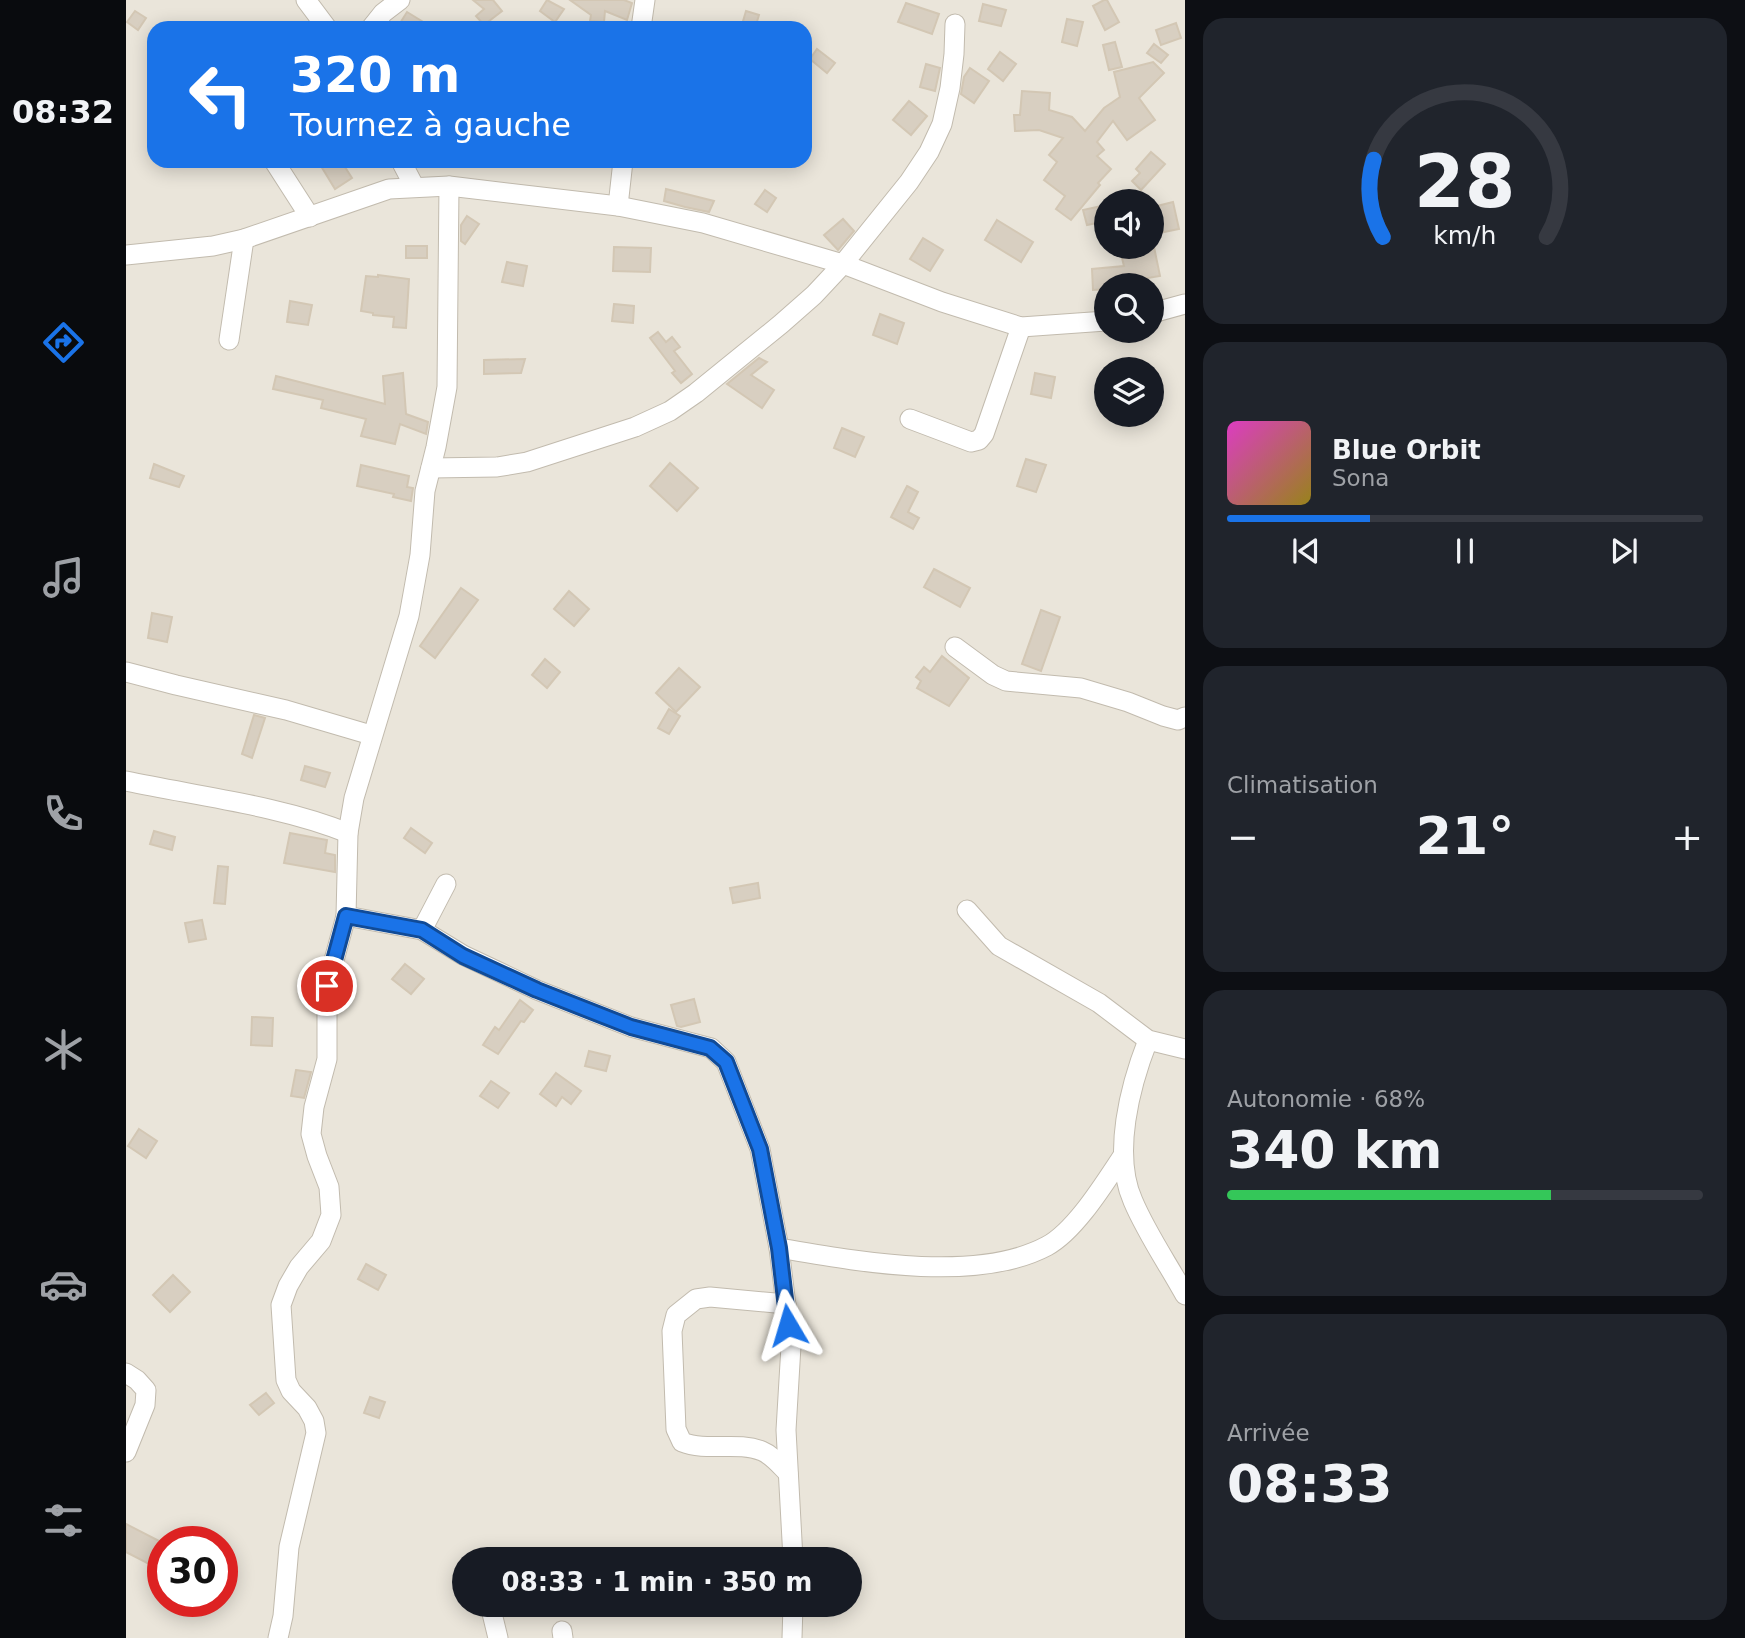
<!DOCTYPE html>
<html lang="fr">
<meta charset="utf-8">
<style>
:root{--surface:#171b24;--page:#20242c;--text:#f1f3f6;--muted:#9ea1a6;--line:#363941;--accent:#1a73e8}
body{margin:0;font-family:"DejaVu Sans",sans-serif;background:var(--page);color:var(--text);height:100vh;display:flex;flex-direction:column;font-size:26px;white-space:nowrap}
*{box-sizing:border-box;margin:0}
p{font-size:23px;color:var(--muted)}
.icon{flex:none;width:38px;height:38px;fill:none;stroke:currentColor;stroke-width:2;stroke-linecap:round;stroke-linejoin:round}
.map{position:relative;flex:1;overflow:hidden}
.panel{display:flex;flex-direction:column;gap:18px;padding:18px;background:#0d0f14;width:560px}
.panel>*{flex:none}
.guide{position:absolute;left:21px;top:21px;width:665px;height:147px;border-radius:21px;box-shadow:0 4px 18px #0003;background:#1a73e8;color:#fff;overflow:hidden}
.fabs{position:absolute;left:968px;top:189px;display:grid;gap:14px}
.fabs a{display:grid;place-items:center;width:70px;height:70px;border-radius:50%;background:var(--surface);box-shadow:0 4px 18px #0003;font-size:35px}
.speed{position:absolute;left:21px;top:1526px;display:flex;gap:14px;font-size:35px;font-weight:700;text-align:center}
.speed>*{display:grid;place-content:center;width:91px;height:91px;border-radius:50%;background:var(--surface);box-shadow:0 4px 18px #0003;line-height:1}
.speed .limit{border:10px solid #d22;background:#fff;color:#111}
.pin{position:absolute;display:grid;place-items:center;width:60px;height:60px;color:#fff;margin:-30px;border:4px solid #fff;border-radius:50%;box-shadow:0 2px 7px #0007}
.me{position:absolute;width:77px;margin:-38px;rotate:353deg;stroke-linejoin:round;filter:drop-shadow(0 0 5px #0008)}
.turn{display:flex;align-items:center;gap:24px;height:147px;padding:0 28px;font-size:32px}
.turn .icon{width:91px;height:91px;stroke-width:2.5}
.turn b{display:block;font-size:49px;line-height:60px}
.big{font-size:52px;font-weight:700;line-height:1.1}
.panel .tile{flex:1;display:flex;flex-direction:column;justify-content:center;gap:10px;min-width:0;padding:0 24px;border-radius:21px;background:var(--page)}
.panel .dial{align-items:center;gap:0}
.dial svg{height:182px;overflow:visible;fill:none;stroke:var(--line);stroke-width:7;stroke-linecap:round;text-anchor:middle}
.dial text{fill:var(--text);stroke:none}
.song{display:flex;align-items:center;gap:21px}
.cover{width:84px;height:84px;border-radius:10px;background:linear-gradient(135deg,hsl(310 70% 55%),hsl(50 70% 35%))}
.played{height:7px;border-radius:4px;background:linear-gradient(90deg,var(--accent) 30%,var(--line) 30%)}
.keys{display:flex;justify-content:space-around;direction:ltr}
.heat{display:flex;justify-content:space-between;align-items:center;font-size:38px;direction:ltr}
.charge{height:10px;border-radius:5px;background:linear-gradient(90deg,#34c759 68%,var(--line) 0)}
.trip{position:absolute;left:326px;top:1547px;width:410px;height:70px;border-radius:35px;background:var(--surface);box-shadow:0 4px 18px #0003;font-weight:700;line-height:70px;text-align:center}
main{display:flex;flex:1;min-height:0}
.menu{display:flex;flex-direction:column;width:126px;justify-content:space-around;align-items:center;background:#090b0e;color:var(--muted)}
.menu .icon{width:49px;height:49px}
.menu .on{color:var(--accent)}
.menu b{font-size:32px;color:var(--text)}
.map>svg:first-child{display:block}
</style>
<main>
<nav class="menu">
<b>08:32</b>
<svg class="icon on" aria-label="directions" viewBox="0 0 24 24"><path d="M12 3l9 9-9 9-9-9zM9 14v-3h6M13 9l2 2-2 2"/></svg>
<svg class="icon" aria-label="music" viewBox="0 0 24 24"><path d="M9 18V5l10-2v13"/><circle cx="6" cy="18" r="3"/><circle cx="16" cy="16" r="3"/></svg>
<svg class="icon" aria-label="phone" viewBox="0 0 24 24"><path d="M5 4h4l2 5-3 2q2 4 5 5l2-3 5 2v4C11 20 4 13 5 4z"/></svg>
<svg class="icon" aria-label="climate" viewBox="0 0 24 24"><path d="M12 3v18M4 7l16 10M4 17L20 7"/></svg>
<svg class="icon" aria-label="car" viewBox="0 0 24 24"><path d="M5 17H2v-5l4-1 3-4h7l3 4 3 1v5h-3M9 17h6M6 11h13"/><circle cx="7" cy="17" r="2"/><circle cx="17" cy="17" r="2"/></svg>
<svg class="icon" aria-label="filters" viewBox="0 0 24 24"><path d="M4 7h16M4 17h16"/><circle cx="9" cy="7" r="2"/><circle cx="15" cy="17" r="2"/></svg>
</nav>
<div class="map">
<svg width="1059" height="1638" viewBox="0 0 1059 1638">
<rect width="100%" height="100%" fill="#f6f3ec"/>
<!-- residential -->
<path fill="#eae5da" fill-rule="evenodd" d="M0 0H1059V1638H0ZM28 28H679V161H28ZM980 201H1026V247H980ZM980 285H1026V331H980ZM980 369H1026V415H980ZM37 1542H96V1601H37ZM338 1559H723V1605H338Z"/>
<!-- building -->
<g fill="#d8cfc1" stroke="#d3c7b4" stroke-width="2">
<polygon points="347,0 367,0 376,11 358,25 350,16 358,9"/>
<polygon points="421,0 438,9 429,22 414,11"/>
<polygon points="444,0 498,0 506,3 501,20 479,11 478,22 464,21 465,15"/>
<polygon points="978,0 981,0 993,22 979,30 967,6"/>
<polygon points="780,3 813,14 806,34 772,22"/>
<polygon points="857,4 880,10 875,26 853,21"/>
<polygon points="9,11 20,18 12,30 1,22"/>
<polygon points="620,11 633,15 629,28 615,28"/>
<polygon points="281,12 307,28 271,28"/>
<polygon points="941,19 957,22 951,46 936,42"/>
<polygon points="1050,23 1055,38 1035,45 1030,30"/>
<polygon points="989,42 996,67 983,70 977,45"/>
<polygon points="1028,44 1042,55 1035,63 1021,53"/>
<polygon points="691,49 709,63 701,73 684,59"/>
<polygon points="874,52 890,64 877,81 862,69"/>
<polygon points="1027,62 1038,73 1013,98 1029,120 1001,140 987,121 971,142 978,150 971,156 985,169 972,183 974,185 945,220 930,209 939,196 918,180 931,162 923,155 937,138 913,130 889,131 888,115 894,115 896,91 924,93 923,110 946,117 959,131 978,108 994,97 988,72"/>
<polygon points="800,64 814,68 809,91 794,87"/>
<polygon points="844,68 863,81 848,103 835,94 838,77"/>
<polygon points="783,101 801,116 785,135 767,120"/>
<polygon points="1025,152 1039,164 1015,190 1006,181 1014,173 1010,169"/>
<polygon points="203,161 215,161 226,178 209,189 195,166"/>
<polygon points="540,189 588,201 583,212 559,207 538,201"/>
<polygon points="639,190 650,198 641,212 629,204"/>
<polygon points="1047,202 1053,229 1033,233 1027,207"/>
<polygon points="980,205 980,221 961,225 957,210"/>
<polygon points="341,216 353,224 339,244 335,241 335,225"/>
<polygon points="717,219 728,231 712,250 698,235"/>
<polygon points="871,220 907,242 895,262 859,240"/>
<polygon points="797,238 817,250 804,271 784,259"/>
<rect x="280" y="246" width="21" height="12"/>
<polygon points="488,247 525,248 524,272 487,271"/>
<polygon points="1028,247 1034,276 980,285 980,289 967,290 966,269 998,266 995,254"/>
<polygon points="381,262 401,266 397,286 376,282"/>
<polygon points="252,275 283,279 280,328 267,327 268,317 247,315 247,313 235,311 240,276 252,277"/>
<polygon points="164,301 186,305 182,325 161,322"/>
<polygon points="488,304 508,306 507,323 486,321"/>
<polygon points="754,314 778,323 771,344 747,335"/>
<polygon points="532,332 540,342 546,337 554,347 548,351 566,374 555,383 546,373 549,371 524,338"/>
<polygon points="633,358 641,362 625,375 648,390 636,408 601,384"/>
<polygon points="399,359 395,373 358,374 358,360"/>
<polygon points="277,373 280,414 302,422 300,434 274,424 269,444 235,436 240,419 195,408 197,400 147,389 150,376 259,404 257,376"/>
<polygon points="909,373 929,377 925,398 905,394"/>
<polygon points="716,428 738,437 729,457 708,448"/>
<polygon points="900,459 920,465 910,492 891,486"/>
<polygon points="544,463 572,488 551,511 524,486"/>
<polygon points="28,464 58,476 53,487 24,478"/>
<polygon points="235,465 283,476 281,487 287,488 285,501 267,497 268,494 231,486"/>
<polygon points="781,486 792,492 782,512 793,518 787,529 765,517"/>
<polygon points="808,569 844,588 834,607 798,587"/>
<polygon points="335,588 352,600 309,658 294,646"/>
<polygon points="443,591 463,609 448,626 428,609"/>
<polygon points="915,610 934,617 915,671 896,664"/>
<polygon points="26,613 46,617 41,642 22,638"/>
<polygon points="816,656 843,678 823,706 791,688 795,681 790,677 798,667 804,672"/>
<polygon points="419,659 434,672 421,688 406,675"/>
<polygon points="553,668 574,687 550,712 530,693"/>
<polygon points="543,709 554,716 543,734 532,728"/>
<polygon points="128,715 139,718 126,758 116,754"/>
<polygon points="179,766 204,773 199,787 175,780"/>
<polygon points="285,828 306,843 299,853 278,838"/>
<polygon points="28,831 49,837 46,850 24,844"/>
<polygon points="164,833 201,840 199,853 209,855 209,872 158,863"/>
<polygon points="92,866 102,867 99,904 88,903"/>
<polygon points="632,883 634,898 607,903 604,888"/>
<polygon points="76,920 80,939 63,942 59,923"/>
<polygon points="279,964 298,979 285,994 266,979"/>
<polygon points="568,999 574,1022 555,1027 551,1026 545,1005"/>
<polygon points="394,1000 407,1010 398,1022 395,1021 372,1054 357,1045 369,1027 373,1030"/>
<polygon points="126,1017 147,1018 146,1046 125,1045"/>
<polygon points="463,1051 484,1056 480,1071 459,1066"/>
<polygon points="170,1070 185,1072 178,1098 165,1096"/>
<polygon points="430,1073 455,1091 445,1104 436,1097 430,1106 414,1094"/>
<polygon points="365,1081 383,1093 372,1108 354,1096"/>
<polygon points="13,1129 31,1141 20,1158 2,1146"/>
<polygon points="240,1264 260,1275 252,1290 232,1279"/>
<polygon points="47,1275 64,1292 44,1312 27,1295"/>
<polygon points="140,1393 148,1403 133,1415 124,1405"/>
<polygon points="244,1397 259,1402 253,1418 238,1413"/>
<polygon points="0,1524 35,1542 23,1564 0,1552"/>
</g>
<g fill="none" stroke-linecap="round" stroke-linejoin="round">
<!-- minor casing -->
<g stroke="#c2bbae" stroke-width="21">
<g id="minor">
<polyline points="180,0 201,28"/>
<polyline points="245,28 257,13 274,0"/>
<polyline points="515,28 519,0"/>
<polyline points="148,161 184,217"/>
<polyline points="275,161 288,186"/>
<polyline points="492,206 497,161"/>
<polyline points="0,255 87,246 118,239 263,189 323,186 492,206 577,223 717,264 816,302 895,327 980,321"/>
<polyline points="1026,313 1059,304"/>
<polyline points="103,340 118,239"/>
<polyline points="784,419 845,442 853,440 858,434 895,327"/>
<polyline points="305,468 371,467 401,462 509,427 544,411 570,393 655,324 688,295 717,264 783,182 803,152 816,124 824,88 828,54 829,24"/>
<polyline points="829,647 867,675 880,681 955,688 1002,702 1037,716 1052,720 1059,717"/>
<polyline points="0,672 50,685 160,710 245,735"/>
<path d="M0 781C71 796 156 806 222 833"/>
<polyline points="841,910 873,946 973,1003 1022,1040 1059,1049"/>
<polyline points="220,916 296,930 337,955 411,990 505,1027 585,1048 600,1062 634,1149 653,1248 665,1346 660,1430 667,1559"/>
<polyline points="296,930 320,884"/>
<path d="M1022 1040C1004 1086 986 1154 1007 1201 1021 1234 1042 1264 1059 1295"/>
<path d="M653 1248C729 1261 850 1284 921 1246 949 1231 978 1184 996 1157"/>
<path d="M660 1304 584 1297 570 1299 550 1315 546 1331 550 1429 556 1442C581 1452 611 1441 636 1451 646 1455 654 1465 662 1473"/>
<polyline points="0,1373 11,1380 20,1390 19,1405 0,1452"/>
<polyline points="364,1605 372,1638"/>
<polyline points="436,1631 437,1638"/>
<polyline points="152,1638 157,1616 163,1547 190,1433 188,1421 181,1408 165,1391 160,1380 155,1305 162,1286 173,1267 195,1241 205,1215 203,1187 191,1156 185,1134 188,1107 201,1059 201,986 220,916 222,833 228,798 283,616 294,555 299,491 310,447 321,387 323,186"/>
<polyline points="666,1638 667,1605"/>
</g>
</g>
<!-- minor -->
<use href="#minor" stroke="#fff" stroke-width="19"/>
</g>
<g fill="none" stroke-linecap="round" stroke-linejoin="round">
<!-- route casing -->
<g stroke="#114b97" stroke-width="18">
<polyline id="route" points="201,986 220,916 296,930 337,956 411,990 505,1027 584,1048 600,1062 634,1149 653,1248 662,1325"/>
</g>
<!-- route -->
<use href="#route" stroke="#1a73e8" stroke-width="12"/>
</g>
</svg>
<div class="fabs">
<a><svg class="icon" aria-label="sound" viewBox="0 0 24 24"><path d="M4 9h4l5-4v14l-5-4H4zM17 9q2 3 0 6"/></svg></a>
<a><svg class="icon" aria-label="search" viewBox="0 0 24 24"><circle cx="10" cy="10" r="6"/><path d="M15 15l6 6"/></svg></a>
<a><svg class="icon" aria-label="layers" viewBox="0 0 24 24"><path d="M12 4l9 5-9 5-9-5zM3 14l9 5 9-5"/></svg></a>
</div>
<div class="speed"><div class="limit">30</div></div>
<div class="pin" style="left:201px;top:986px;background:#d93025"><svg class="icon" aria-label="arrive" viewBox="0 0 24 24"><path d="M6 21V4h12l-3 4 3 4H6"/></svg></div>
<svg class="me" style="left:662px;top:1325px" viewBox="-20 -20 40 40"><path d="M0-17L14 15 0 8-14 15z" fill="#1a73e8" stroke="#fff" stroke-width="4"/></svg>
<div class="trip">08:33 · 1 min · 350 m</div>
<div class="guide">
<div class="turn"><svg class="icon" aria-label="left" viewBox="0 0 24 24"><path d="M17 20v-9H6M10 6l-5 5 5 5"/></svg><div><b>320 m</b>Tournez à gauche</div></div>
</div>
</div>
<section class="panel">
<div class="tile dial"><svg viewBox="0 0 100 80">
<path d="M14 69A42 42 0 1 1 86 69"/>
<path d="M14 69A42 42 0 0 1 10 35" stroke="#1a73e8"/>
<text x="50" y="56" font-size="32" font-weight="700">28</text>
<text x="50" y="72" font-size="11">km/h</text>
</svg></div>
<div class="tile">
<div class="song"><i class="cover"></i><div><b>Blue Orbit</b><p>Sona</p></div></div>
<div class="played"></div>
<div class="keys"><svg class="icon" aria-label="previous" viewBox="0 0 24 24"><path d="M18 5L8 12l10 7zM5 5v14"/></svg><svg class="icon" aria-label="pause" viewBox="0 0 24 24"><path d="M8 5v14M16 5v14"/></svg><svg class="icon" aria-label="next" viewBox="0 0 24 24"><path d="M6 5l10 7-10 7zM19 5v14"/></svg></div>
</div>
<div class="tile"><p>Climatisation</p>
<div class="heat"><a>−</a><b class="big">21°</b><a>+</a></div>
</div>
<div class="tile"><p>Autonomie · 68%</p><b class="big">340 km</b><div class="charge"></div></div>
<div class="tile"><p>Arrivée</p><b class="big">08:33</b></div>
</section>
</main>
